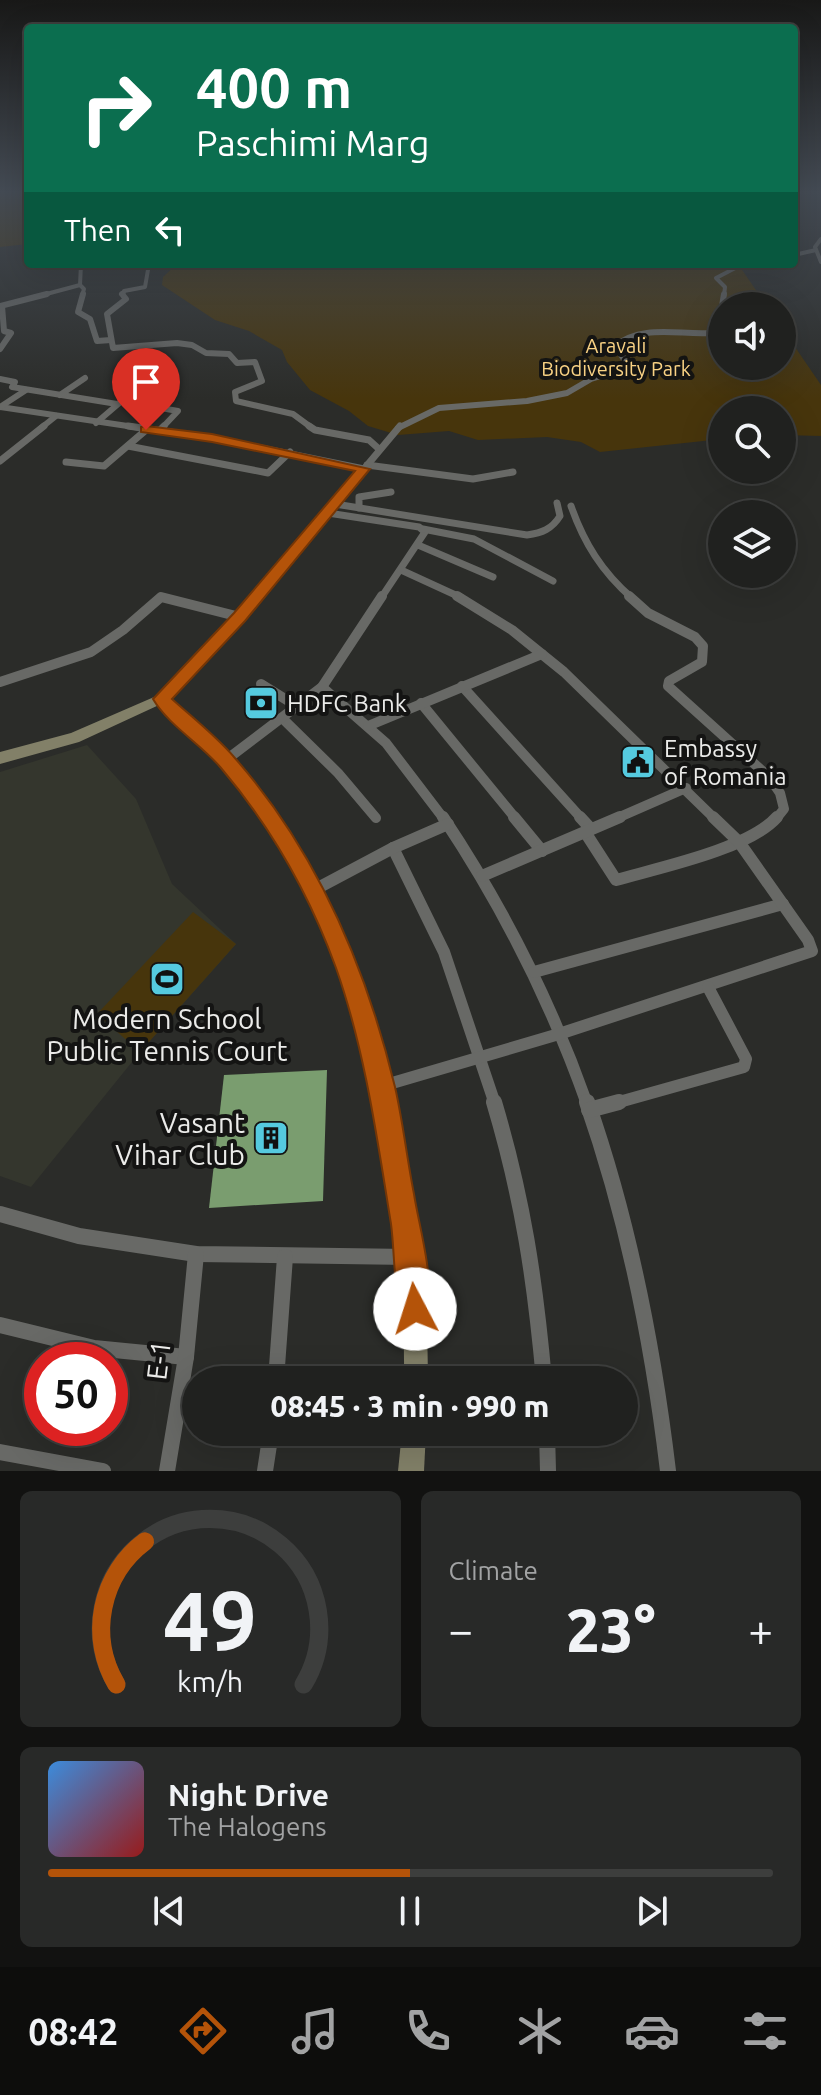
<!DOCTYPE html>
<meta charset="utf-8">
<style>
:root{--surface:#20211f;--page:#282928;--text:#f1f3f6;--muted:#a2a3a4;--line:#3d3e3d;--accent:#b45309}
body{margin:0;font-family:Ubuntu,sans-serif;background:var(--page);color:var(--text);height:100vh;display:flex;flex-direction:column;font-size:30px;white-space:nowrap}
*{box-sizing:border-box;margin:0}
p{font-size:26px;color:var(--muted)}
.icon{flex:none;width:44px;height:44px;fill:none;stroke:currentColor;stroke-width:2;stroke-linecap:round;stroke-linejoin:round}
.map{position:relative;height:1471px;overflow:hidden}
.drawer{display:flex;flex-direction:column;gap:20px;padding:20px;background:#121211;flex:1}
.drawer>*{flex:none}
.hud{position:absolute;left:24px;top:24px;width:774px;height:244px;border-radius:8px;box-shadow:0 8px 32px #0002,0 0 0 2px var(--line);background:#0b6e4f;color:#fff;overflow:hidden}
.buttons{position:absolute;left:708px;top:292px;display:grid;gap:16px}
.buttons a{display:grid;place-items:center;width:88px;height:88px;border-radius:50%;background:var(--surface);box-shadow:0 8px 32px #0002,0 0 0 2px var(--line);font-size:40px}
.speed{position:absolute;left:24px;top:1342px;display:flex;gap:16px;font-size:40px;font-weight:700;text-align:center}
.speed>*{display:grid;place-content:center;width:104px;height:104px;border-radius:50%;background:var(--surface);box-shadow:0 8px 32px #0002,0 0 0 2px var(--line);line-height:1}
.speed .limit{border:12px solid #d22;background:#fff;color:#111}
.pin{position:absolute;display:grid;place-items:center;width:68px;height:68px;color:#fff;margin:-82px -34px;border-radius:50% 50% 50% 0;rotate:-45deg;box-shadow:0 0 8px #0007}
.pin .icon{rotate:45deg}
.me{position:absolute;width:88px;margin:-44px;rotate:355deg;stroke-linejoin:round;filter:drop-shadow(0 0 6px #0008)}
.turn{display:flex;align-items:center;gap:28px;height:168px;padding:0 40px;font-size:36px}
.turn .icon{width:104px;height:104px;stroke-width:2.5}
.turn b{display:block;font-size:56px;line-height:68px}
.then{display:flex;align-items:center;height:76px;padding:0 40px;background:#0003;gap:16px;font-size:30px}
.big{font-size:60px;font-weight:800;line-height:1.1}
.drawer .widget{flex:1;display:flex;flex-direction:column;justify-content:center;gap:12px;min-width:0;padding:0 28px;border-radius:12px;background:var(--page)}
.drawer .dial{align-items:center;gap:0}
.dial svg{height:208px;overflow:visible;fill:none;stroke:var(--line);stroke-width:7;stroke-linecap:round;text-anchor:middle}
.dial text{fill:var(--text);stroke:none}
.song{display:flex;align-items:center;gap:24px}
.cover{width:96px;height:96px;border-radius:12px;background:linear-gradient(135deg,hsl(210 70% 55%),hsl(0 70% 35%))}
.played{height:8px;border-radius:4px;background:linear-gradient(90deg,var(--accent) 50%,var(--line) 50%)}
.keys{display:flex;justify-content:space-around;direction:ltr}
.heat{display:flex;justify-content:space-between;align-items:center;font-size:44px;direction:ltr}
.drawer .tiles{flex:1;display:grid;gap:20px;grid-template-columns:1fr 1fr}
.widget:last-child{grid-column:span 2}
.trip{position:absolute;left:182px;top:1366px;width:456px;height:80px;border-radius:40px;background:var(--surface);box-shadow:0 8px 32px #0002,0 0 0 2px var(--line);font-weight:800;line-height:80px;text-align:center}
.menu{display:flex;height:128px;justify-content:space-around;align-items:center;background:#0d0d0c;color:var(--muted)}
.menu .icon{width:56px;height:56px}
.menu .active{color:var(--accent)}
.menu b{font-size:36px;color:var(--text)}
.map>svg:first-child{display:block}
</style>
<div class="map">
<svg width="821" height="1471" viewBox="0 0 821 1471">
<rect width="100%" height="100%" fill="#2b2c29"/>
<!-- built -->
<polygon fill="#34362d" points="87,745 136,799 172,884 236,944 140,1052 31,1187 0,1176 0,772"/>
<!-- green -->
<g fill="#47350c">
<polygon points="0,193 28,193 28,244 0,247"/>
<polygon points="177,264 738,264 767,306 722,306 722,366 782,366 782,328 821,385 821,436 782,435 782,410 722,410 722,439 600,452 581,442 547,437 478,440 449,431 398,435 368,426 349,411 310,390 287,362 282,350 249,331 215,320 162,285 163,277"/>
<polygon points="193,912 236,944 140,1052 97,1014"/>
</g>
<!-- building -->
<polygon fill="#7a9d6f" points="327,1070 323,1201 209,1208 224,1075"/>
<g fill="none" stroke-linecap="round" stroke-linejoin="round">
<!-- street-far5 -->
<g stroke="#686966" stroke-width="4">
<polyline points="821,239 815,247 821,262"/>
<polyline points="794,255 816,250"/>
<polyline points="80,285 84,289 82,296"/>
<polyline points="39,296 80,285 81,264"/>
<polyline points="123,296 124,291 145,287 149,264"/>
<polyline points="724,296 725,287 716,278 743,264"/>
</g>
<!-- street-far4 -->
<g stroke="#686966" stroke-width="6">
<polyline points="83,294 78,312 90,319 97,341 111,340"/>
<polyline points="122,294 126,299 107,314 113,348 177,343 192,345 206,353 229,354 237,363 255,362 262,381 235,392 236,401 293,414 312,428"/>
<polyline points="0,306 47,294"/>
<polyline points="722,306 724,294"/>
<polyline points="0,349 11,333 4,331 2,306"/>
<polyline points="0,379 15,382 12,387 117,404"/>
<polyline points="60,395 85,378"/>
<polyline points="121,401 178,411 162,428"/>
<polyline points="0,407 141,428"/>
<polyline points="0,407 26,390"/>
<polyline points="96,423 138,387"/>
<polyline points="41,428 56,416"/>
<path d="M398 428 439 408 527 401 567 393 591 379 626 368V362L615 346C642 324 678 335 710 333L714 331V322L722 306"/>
</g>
<!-- street-far3 -->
<g stroke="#686966" stroke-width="7">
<polyline points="128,426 212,438 364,469"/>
<polyline points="309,426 315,430 369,440 379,449"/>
<polyline points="159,431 164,426"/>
<polyline points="128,446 268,473 290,452"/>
<polyline points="0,461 44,426"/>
<polyline points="66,462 104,466 146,430"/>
<polyline points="367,465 473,479 513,472"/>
<path d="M335 504 527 535C542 533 552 529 560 516L557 503"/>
<path d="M571 506C584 543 602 572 632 598"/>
<polyline points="359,508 359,497 391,492"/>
<polyline points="328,513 419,527 425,532 381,598"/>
<polyline points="423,529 474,539 553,581"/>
<polyline points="418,545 493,577"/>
<polyline points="401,570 462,598"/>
<polyline points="160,598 166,598"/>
<polyline points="256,598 400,426"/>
</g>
<!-- street-far2 -->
<g stroke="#686966" stroke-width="10">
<polyline points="457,596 512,630 564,672 715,819"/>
<polyline points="629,596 648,613 695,637 703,646 702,662 669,681 668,686 769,777 780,793 784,809 776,819"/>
<polyline points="0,682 91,652 123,630 161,597 240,617"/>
<polyline points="261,684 298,707"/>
<polyline points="462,686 582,819"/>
<polyline points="322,687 386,743 444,819"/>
<polyline points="161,699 257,596"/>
<polyline points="421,703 516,819"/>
<polyline points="282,718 338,773 376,818"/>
<polyline points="368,726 542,654"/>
<polyline points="226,760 322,687 382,596"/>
<polyline points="615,819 686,788"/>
</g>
<!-- street-far1 -->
<g stroke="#686966" stroke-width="12">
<path d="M443 817C503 907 551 1002 587 1104"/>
<polyline points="514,817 542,851"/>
<polyline points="580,817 591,829"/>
<path d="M585 832 616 880C658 868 749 849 777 817"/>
<polyline points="393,848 444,952 495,1104"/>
<polyline points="482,876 620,817"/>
<polyline points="314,890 393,848 448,824"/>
<polyline points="534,972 783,904"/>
<polyline points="382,1086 559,1034 812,951 808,940 739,842 713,817"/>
<polyline points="612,1104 744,1067 746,1059 708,987"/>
</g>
<!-- street -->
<g stroke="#686966" stroke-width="16">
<path d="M494 1102C523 1199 535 1280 544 1380"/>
<path d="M587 1102C629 1222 653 1345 668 1471"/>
<polyline points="589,1110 619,1102"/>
<polyline points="0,1214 79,1236 196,1254 409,1257"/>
<polyline points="0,1325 94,1348 186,1357"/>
<polyline points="276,1380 285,1257"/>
<polyline points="547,1432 548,1471"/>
<polyline points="0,1452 103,1471"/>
<polyline points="167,1471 186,1357 196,1254"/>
<polyline points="265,1471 271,1432"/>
</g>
<!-- secondary -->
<g fill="#828068" fill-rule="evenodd">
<path d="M161 694 166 695C204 729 241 762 270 805 351 922 391 1059 412 1199 422 1259 428 1319 428 1380H404C405 1319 399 1259 391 1199 372 1063 337 926 258 812 230 771 196 738 159 705L79 742 0 764V752L71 733Z"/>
<polygon points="402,1432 426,1432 424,1471 398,1471"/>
</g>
</g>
<!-- sky -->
<linearGradient id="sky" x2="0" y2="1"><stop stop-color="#181817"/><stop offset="0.48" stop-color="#444b54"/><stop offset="1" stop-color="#444b54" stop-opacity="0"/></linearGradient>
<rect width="821" height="399" fill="url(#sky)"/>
<!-- route -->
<path fill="#b45309" stroke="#753606" stroke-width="2" d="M146 426 212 434 370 469 245 621 172 699C193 718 216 736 234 757 316 850 366 967 395 1087 403 1122 407 1159 414 1194 419 1227 438 1290 425 1320L415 1324 404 1320C393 1292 395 1254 391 1224 377 1138 365 1050 336 968 310 896 271 827 221 768 201 744 169 726 153 699L234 613 355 471 212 442 141 432V427Z"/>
<!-- icons -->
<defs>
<g id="bank-square" transform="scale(1.8)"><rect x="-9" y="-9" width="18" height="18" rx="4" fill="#55cadf" stroke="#141413"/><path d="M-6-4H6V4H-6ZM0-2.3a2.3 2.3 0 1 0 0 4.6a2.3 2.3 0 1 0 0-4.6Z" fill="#111"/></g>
<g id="civic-square" transform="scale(1.8)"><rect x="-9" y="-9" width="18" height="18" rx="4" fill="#55cadf" stroke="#141413"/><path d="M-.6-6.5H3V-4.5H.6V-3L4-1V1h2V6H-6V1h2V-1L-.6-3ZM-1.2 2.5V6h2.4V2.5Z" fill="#111"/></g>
<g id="stadium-square" transform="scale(1.8)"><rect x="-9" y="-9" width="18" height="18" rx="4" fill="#55cadf" stroke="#141413"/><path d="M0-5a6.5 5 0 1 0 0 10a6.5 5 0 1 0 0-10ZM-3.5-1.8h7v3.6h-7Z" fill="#111"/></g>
<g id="building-square" transform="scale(1.8)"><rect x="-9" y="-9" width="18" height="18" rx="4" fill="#55cadf" stroke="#141413"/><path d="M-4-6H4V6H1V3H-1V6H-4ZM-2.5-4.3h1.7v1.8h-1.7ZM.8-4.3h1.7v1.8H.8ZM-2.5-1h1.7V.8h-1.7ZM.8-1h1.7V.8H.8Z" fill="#111"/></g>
</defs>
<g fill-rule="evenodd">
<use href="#bank-square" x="261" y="703"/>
<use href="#civic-square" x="638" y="762"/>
<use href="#stadium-square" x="167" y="979"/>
<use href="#building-square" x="271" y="1138"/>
</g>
<g text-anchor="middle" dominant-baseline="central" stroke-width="8" stroke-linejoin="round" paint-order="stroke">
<!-- far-park labels -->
<g font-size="20" fill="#f9d284" stroke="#141413">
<text x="616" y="345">Aravali<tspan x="616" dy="23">Biodiversity Park</tspan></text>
</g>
<!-- poi labels -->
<g font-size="24" fill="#ebebe9" stroke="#141413" text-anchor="start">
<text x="287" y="703">HDFC Bank</text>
<text x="664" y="748">Embassy<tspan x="664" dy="28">of Romania</tspan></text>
</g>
<!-- near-poi labels -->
<g font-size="28" fill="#ebebe9" stroke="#141413">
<text x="167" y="1018">Modern School<tspan x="167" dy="32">Public Tennis Court</tspan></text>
<text x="245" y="1122" text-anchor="end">Vasant<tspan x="245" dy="32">Vihar Club</tspan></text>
</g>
<!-- near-street labels -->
<g font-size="28" fill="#ebebe9" stroke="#141413">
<text transform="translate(158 1360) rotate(-83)">E-1</text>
</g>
</g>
</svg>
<div class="buttons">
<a><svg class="icon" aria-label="sound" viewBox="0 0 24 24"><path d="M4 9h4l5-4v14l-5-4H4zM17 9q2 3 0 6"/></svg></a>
<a><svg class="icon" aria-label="search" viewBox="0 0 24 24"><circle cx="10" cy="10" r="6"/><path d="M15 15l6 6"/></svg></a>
<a><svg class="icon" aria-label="layers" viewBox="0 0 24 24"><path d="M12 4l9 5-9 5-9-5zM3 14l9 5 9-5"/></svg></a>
</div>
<div class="speed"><div class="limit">50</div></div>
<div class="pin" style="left:146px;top:430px;background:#d93025"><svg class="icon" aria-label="arrive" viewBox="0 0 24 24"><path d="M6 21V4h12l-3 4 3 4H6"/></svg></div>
<svg class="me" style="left:415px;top:1309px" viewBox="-20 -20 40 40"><circle r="19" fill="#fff"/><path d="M0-13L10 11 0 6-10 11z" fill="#b45309"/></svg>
<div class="trip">08:45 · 3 min · 990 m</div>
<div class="hud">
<div class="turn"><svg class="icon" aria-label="right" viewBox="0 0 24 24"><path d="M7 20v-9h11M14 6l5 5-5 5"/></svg><div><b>400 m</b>Paschimi Marg</div></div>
<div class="then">Then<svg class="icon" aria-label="left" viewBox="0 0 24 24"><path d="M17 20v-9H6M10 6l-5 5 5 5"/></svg></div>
</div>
</div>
<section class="drawer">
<div class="tiles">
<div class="widget dial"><svg viewBox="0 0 100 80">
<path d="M14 69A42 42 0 1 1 86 69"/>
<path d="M14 69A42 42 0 0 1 25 14" stroke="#b45309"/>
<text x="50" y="56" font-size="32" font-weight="700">49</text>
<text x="50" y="72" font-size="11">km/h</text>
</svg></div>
<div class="widget"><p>Climate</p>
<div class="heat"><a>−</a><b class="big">23°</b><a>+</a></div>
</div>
<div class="widget">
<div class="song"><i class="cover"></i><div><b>Night Drive</b><p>The Halogens</p></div></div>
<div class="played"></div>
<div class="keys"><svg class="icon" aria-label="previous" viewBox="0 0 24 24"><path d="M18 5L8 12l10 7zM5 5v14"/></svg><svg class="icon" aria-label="pause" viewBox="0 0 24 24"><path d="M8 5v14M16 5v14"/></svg><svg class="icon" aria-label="next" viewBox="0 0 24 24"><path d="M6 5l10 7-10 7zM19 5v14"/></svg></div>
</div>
</div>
</section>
<nav class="menu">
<b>08:42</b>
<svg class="icon active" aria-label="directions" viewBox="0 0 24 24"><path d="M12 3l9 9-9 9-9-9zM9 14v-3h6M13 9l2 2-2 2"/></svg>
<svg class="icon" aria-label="music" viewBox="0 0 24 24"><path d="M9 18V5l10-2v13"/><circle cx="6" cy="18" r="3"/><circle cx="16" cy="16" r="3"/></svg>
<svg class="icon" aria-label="phone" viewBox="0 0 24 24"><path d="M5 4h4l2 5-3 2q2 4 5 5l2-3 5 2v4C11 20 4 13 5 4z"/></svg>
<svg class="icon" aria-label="climate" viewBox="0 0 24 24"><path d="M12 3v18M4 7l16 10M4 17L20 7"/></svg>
<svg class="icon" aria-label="car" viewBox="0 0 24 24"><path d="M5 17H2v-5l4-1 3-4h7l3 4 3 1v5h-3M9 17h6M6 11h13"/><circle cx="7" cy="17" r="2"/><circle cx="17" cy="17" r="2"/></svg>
<svg class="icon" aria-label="filters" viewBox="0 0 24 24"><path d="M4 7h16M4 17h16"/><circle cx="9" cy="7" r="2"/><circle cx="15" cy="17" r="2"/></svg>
</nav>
